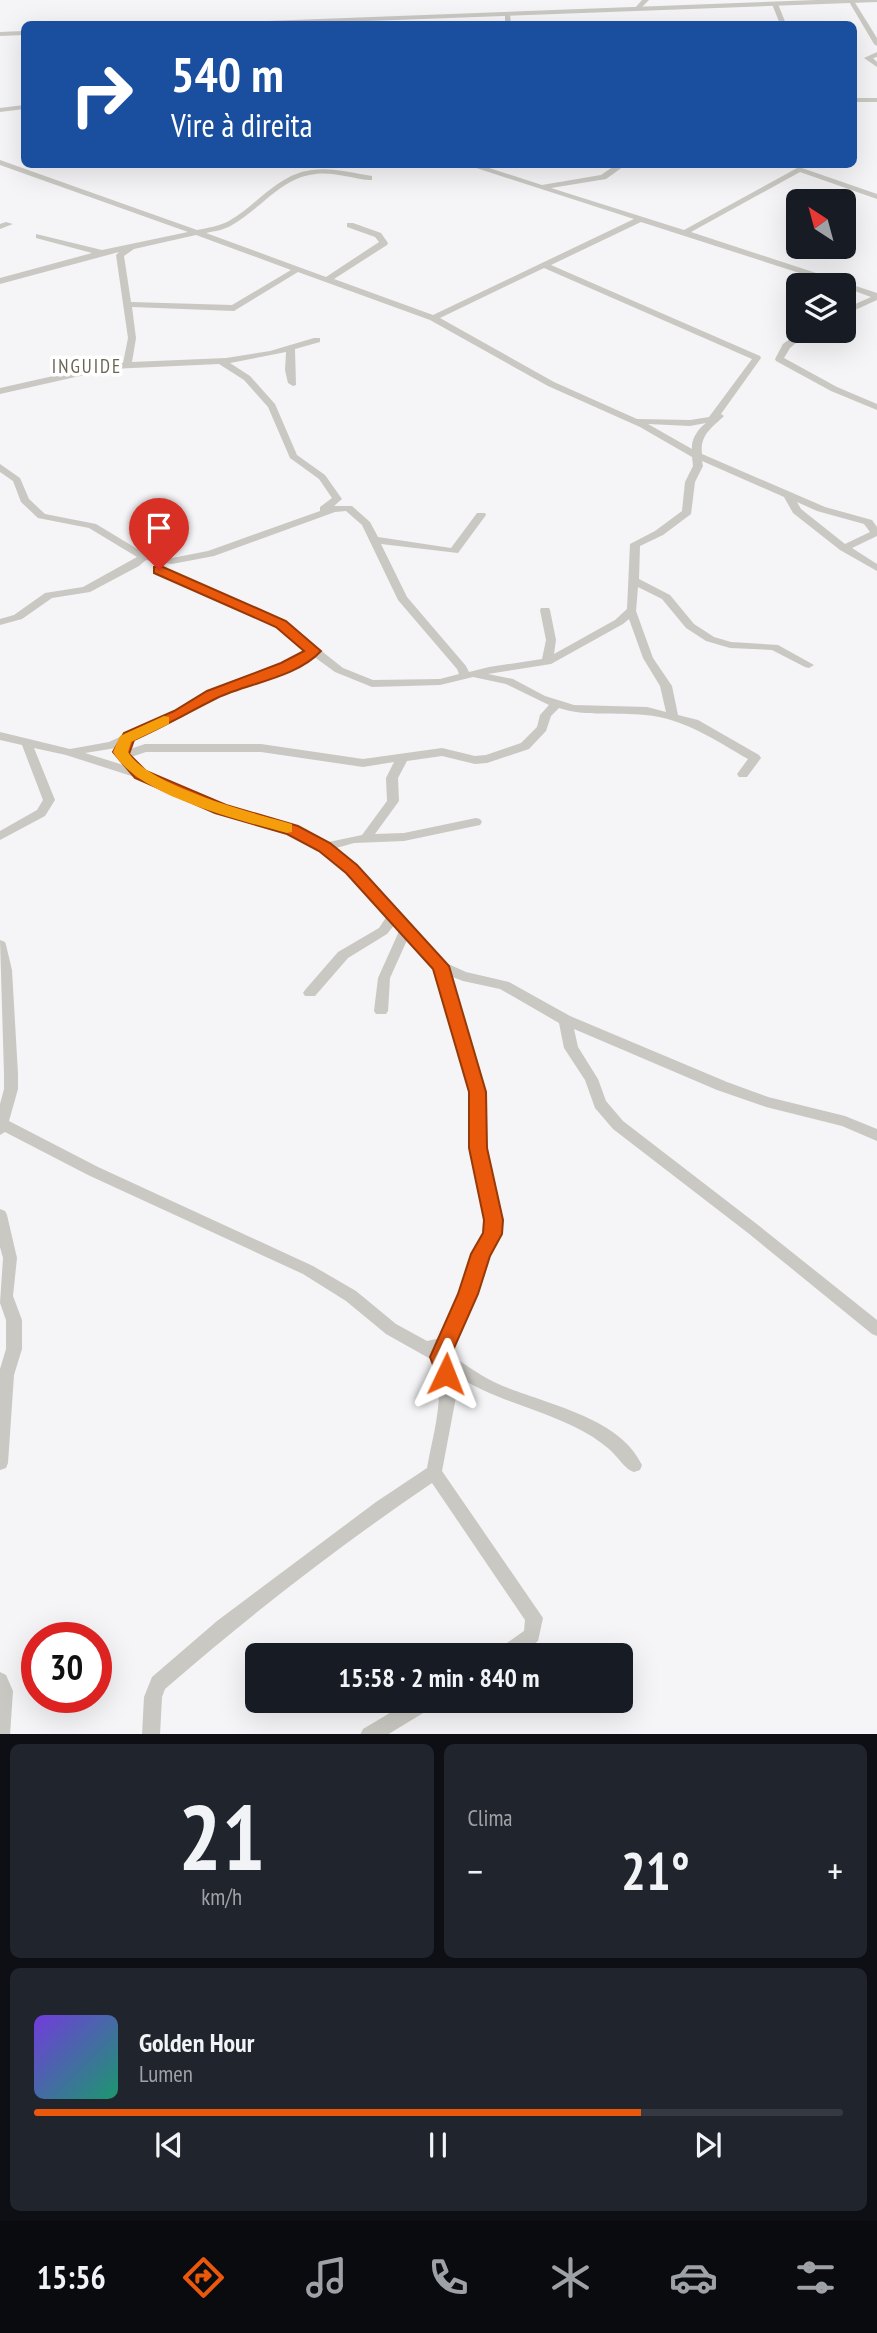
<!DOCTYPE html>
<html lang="pt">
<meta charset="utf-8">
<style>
:root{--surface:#171b24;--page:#20242c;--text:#f1f3f6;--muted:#9ea1a6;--line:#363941;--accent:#ea580c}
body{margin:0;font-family:"PT Sans Narrow",sans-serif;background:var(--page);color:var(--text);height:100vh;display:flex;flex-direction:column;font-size:26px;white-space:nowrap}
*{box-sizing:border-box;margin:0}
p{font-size:23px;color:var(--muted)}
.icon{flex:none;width:38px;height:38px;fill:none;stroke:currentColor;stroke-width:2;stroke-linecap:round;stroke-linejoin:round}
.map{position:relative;height:1734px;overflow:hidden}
.side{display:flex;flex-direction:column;gap:10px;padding:10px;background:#0d0f14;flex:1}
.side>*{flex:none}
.banner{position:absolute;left:21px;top:21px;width:836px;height:147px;border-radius:10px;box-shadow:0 7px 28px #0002;background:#1a4fa0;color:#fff;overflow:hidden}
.needle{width:46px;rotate:324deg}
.controls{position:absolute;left:786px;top:189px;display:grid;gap:14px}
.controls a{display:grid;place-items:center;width:70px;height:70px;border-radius:10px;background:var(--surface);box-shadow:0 7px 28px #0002;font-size:35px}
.speed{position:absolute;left:21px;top:1622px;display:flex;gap:14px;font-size:35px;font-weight:700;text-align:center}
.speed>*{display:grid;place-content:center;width:91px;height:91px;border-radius:50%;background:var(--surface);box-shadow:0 7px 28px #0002;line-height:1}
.speed .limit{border:10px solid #d22;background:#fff;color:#111}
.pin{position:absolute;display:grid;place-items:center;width:60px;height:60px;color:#fff;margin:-72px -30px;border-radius:50% 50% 50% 0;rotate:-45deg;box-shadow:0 0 7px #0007}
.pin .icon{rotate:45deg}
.me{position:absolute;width:77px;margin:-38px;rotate:2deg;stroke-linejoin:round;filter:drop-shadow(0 0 5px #0008)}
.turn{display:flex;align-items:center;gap:24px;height:147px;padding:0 35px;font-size:32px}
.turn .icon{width:91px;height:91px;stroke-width:2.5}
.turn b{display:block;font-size:49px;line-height:60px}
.big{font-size:52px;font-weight:800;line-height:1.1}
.side .widget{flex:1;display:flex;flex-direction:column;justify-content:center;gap:10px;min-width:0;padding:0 24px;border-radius:10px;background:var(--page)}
.side .dial{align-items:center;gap:0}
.dial b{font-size:91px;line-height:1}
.song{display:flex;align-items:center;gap:21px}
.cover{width:84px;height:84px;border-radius:10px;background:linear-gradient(135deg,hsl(260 70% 55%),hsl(160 70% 35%))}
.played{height:7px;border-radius:4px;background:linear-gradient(90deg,var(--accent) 75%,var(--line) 75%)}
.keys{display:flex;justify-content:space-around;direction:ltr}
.heat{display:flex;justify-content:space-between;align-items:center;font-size:38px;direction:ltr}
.side .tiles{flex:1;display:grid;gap:10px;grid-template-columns:1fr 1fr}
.widget:last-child{grid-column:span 2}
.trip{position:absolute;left:245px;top:1643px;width:388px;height:70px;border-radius:10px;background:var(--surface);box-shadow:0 7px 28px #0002;font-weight:800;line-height:70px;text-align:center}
.tab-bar{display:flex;height:112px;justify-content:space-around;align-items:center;background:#090b0e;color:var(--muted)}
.tab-bar .icon{width:49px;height:49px}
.tab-bar .active{color:var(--accent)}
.tab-bar b{font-size:32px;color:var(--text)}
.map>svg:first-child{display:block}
</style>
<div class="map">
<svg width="877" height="1735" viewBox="0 0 877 1735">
<rect width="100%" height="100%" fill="#f5f4f7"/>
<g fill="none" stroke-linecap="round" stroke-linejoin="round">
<!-- minor -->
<g fill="#cac8c2" fill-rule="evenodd">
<polygon points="642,0 649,0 639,10 635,10 635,8"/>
<polygon points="848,0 854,1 877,38 877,46 874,44"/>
<polygon points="775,2 778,4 786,24 780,24 772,4"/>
<polygon points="505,13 510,14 511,24 505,24"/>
<polygon points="877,52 877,57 873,58 877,62 877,67 864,58"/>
<rect x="854" y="98" width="23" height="4"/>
<polygon points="24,105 24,109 0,112 0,108"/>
<path d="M0 160 197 230C208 228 219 226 229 221 257 205 278 174 312 170 331 167 353 173 372 176V180H369C350 178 328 170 309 175 279 181 258 211 232 225 224 230 215 231 206 233L326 277 379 242 375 237 347 227V223H353L381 233 388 243 387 245 334 279 433 315 634 219 464 164H477L542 185 601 175 617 164H627L606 179 551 188 684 230 799 167 877 194V199L800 172 691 232 877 293V300L844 315V309L871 297 844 287V285H837L641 222 551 265 760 356 761 358 721 414 724 416 722 418C710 429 700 436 702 454L825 507 872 520 877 527V536L852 548 877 564V571L840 550 793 513 784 497 702 461 703 466 695 482 691 514 663 535 640 546 639 579 670 595 694 624 714 637 731 642 778 645 814 665 809 668 805 667 772 650 730 648 706 641 686 628 662 599 638 587 636 611 653 658 672 686 678 715 698 720 759 755 761 758 747 777H739L737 774 748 759C715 740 683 718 645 715 616 712 586 717 559 708L551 716 546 731 529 749 487 763 475 764 442 756 407 761 398 778 399 801 375 834 404 833 476 818 480 819 482 822 480 825 404 841 354 843 333 849 356 866 446 963 466 972 509 982 570 1016 727 1082 768 1097 845 1116 877 1129V1141L842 1126 766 1107 717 1090 574 1029 578 1047 598 1079 606 1101 623 1121 758 1225 877 1320V1336L872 1334 748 1233 613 1129 595 1108 585 1080 564 1048 559 1023 500 989 463 981 450 976 485 1092V1148L500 1220 499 1234 488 1255 455 1343 452 1348 444 1350C460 1361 476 1373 494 1382 539 1403 619 1415 642 1465L640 1470 634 1472C625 1469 621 1461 614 1454 609 1448 600 1442 593 1437 550 1410 497 1403 454 1374L456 1397 442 1471 543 1618 538 1641 518 1656H495L497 1650 524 1631 525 1620 432 1483C339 1546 250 1615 165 1689L162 1697 160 1735H142L144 1697 152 1677 217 1621 376 1502 427 1468C433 1433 446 1396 434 1361L386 1334 346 1301 303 1274 88 1175 5 1132 0 1135V1104L4 1089V1074L0 940 5 942 6 945 12 970 18 1074V1089L9 1121 98 1167 313 1266 356 1291 396 1324 427 1341 441 1338 474 1254 485 1234 486 1220 471 1148V1092L435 968 408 938 390 978 388 1011 386 1014H376L374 1011 378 978 400 929 395 924 387 934 348 958 315 996H305L303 993 305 990 338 952 379 928 387 916 348 872 302 839 206 808 147 781 66 755 34 748 55 800 45 816 0 840V831L37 810 43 800 22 745 0 740V732L70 749 109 742 175 711 208 693 255 676 307 650 277 626 155 572 154 570 159 567 285 622 343 668 373 680 440 679 459 674 457 669 398 600 362 525 346 511 335 512 214 556 172 564 146 560 139 566 90 592 52 598 22 619 0 625V619L14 615 45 593 83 587 137 557 89 528 38 518 21 502 13 481 0 472V464L20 478 29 499 45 514 96 524 144 553 159 557 172 558 208 551 320 511V507L332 498 319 479 290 458 268 407 244 380 219 364 111 369 0 394V388L111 363H123L128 338 116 255 119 252 0 284V278L92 253 36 238V234L102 250 188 232 0 165ZM196 235 291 270 232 305 131 302 124 256 134 249ZM544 268 752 359 709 417 690 420 637 419 554 382 440 318ZM298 272 430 320 548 386 640 427 692 457 693 466 685 482 682 511 655 531 630 544 627 609 615 620 554 654 556 640 550 610 549 608H541L540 610 546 640 542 659 489 667 469 672 466 666 407 597 381 544 458 553 486 515 485 513H477L451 548 378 537 370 522 352 506H334L342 499 325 475 297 455 275 404 250 376 230 363 286 352 285 370 288 383 293 386 296 385 295 349 320 342V338H314L270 351 226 358 132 362 136 338 132 307 234 311ZM706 423C698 429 691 439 692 449L648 424 690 426ZM797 502 817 511 864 524 870 532 845 544 801 509ZM629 619 643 658 660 686 666 712 647 707 574 705 545 696 513 679 488 674 551 664 623 624ZM313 656 335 672 372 687 440 685 473 677 506 684 549 705 540 715 537 727 521 743 486 755 475 756 442 748 363 759 261 744H145L118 753 116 756 122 760 146 752H261L363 767 394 762 386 778 387 801 362 835 324 843 310 833 214 802 155 775 85 753 116 748 183 717 216 697 263 680Z"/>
<polygon points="6,222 13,224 0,229 0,224"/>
<polygon points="801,331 810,331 790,348 784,358 837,387 877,404 877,410 831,391 776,361 775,359 783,344"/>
<polygon points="0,1209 5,1211 7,1215 17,1258 13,1296 22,1320 22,1349 14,1375 8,1463 6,1468 0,1470 0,1369 6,1349 6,1320 0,1303 3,1258 0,1247"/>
<polygon points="0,1672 6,1675 13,1691 10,1735 0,1735"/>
<polygon points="410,1701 436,1701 433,1707 387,1735 360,1735 363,1729"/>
</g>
<!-- tertiary -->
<g fill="#cac8c2" fill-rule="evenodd">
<polygon points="816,0 877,0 877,2 288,24 235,24 239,22"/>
<polygon points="24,31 24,35 0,36 0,32"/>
</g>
</g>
<!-- route -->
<path fill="#ea580c" stroke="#983908" stroke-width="2" d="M154 567H163L286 621 321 651C296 678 248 683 217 698 189 712 163 727 134 740L129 754 146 771 226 805 298 826 330 843 357 865 449 966 486 1092 487 1148 503 1220 502 1234 490 1256 478 1294 450 1357 456 1374 453 1380 446 1383 439 1380 430 1357 458 1294 471 1254 483 1233 484 1220 469 1148V1092L433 969 346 873 319 851 287 834 215 813 135 778 113 752 124 733 174 711 207 691 281 663 304 651 276 627 154 573Z"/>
<!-- slow -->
<path fill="#f59e0b" d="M164 716 169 717V724L131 742 128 752C148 786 253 813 292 824V832L287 833C239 820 138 796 113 752L120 736Z"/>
<g text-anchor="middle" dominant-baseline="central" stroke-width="7" stroke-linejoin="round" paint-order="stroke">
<!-- far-neighbourhood labels -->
<g font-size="19" letter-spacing="2" fill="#6b6554" stroke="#fff">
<text x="87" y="366">INGUIDE</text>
</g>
</g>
</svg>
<div class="controls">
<a><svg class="needle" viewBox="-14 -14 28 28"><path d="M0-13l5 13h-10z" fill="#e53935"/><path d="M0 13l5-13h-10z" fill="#9ea1a6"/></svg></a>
<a><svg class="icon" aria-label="layers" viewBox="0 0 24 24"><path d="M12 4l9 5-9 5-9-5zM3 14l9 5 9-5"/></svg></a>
</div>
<div class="speed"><div class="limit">30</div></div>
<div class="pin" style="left:159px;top:570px;background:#d93025"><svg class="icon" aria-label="arrive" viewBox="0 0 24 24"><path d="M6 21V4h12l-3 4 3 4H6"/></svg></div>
<svg class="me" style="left:446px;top:1374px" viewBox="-20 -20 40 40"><path d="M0-17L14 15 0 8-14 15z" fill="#ea580c" stroke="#fff" stroke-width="4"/></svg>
<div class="trip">15:58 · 2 min · 840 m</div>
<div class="banner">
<div class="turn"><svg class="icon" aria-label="right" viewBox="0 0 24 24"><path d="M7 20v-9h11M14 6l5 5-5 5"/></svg><div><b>540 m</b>Vire à direita</div></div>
</div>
</div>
<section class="side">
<div class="tiles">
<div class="widget dial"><b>21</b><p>km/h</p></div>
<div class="widget"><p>Clima</p>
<div class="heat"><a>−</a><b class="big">21°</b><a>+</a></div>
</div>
<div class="widget">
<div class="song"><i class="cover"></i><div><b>Golden Hour</b><p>Lumen</p></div></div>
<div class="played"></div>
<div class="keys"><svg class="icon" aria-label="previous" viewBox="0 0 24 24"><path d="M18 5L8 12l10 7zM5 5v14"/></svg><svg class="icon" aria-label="pause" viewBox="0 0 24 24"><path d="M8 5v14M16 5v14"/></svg><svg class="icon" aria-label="next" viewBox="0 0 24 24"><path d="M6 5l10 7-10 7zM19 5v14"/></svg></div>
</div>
</div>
</section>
<nav class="tab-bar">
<b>15:56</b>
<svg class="icon active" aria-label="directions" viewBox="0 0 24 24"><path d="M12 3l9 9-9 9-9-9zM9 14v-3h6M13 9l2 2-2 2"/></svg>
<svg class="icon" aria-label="music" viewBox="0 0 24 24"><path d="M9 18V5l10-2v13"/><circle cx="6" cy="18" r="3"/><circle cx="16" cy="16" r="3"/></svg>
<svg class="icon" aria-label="phone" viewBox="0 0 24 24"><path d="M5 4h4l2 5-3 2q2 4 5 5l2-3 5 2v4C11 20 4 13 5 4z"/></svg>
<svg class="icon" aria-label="climate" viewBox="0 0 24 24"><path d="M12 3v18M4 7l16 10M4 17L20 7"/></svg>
<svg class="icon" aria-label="car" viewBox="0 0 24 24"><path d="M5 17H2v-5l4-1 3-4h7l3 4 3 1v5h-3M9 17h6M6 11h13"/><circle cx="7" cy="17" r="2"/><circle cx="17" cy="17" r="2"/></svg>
<svg class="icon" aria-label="filters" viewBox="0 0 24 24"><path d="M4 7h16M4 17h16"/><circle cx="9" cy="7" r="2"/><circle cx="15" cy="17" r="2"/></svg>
</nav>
